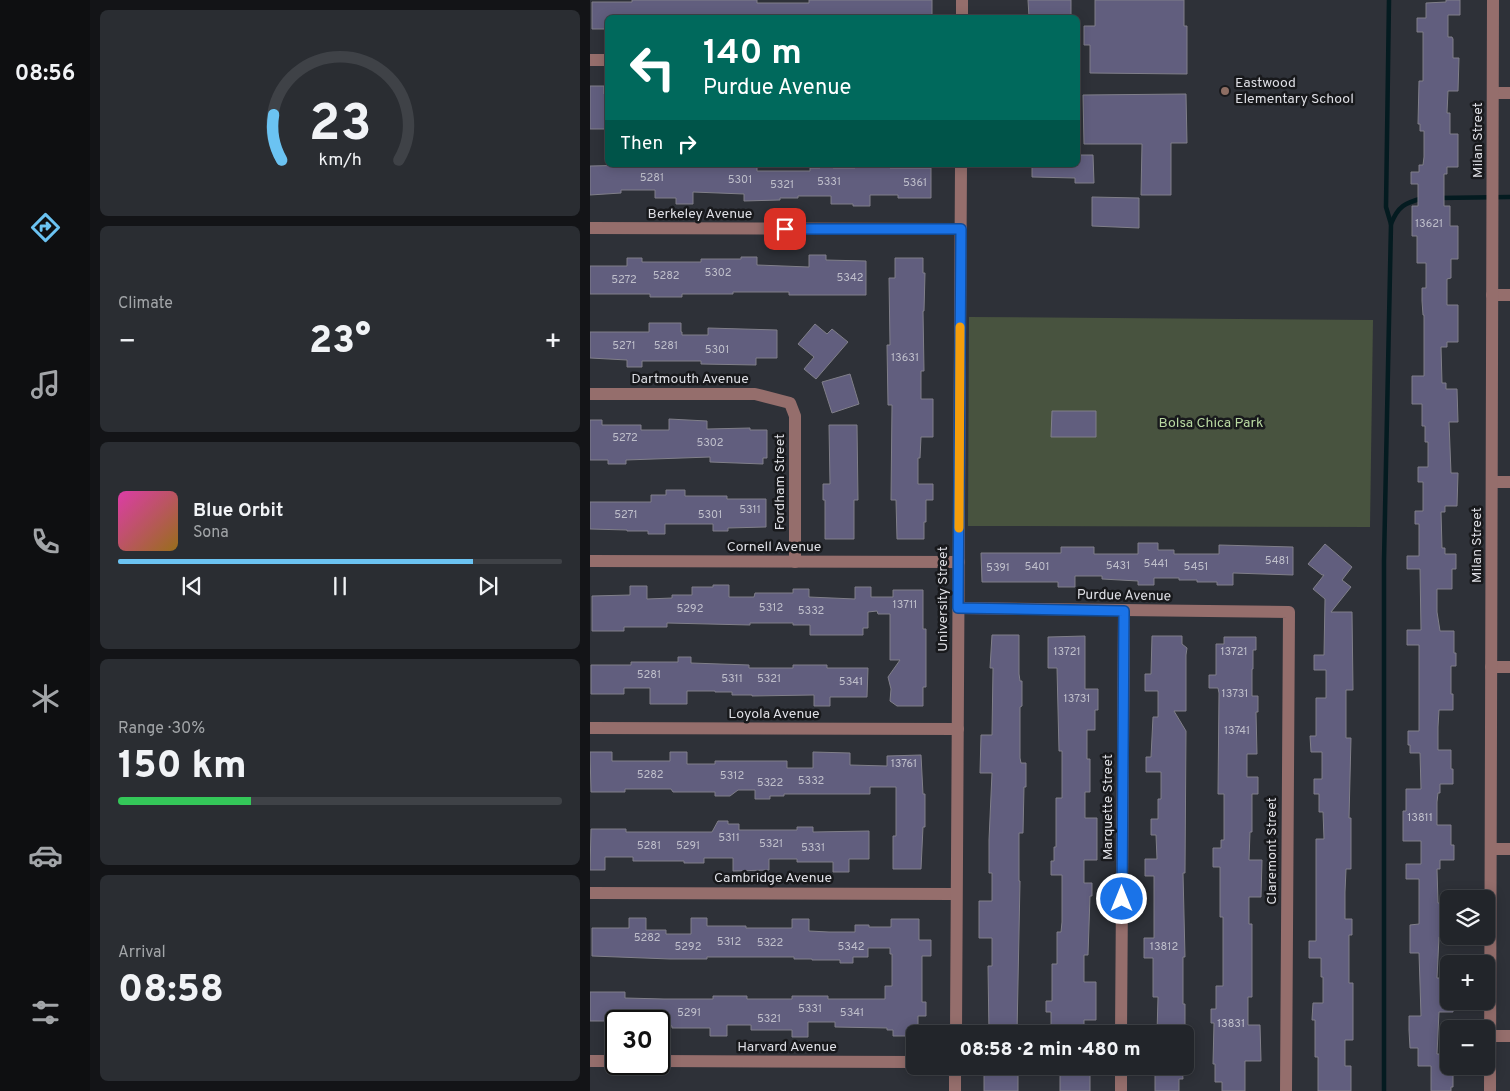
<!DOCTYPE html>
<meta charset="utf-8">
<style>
:root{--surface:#22252a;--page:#2a2d32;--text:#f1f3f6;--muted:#a2a5a8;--line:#3f4247;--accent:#6bc3f2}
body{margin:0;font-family:Overpass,sans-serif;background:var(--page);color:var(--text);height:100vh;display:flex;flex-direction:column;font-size:19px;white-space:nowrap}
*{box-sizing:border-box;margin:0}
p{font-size:16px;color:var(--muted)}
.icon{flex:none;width:28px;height:28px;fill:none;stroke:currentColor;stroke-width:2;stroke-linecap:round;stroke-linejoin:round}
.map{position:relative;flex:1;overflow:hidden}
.panel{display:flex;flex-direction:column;gap:10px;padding:10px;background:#131417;width:500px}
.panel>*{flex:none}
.hud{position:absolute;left:15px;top:15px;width:475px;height:152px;border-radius:8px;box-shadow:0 2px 12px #0003,0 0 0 1px var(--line);background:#00695c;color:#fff;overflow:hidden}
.tools{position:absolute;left:850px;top:890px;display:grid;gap:10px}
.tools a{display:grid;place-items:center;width:55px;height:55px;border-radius:8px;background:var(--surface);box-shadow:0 2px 12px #0003,0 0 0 1px var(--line);font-size:25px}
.speed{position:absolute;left:15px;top:1010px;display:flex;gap:10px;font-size:25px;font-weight:700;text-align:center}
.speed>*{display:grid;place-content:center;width:65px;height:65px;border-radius:50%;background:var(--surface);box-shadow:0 2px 12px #0003,0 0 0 1px var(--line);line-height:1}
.speed .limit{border:2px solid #111;border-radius:8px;background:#fff;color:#111}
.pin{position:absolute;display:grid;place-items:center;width:42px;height:42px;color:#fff;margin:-21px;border-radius:10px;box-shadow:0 2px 8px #0006}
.me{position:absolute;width:55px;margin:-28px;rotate:0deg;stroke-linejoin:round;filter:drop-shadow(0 0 4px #0008)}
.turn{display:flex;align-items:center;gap:18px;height:105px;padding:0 15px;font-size:22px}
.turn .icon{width:65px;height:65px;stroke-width:2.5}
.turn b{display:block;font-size:35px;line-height:42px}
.then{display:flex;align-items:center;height:48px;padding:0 15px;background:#0003;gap:10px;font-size:19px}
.big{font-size:38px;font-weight:800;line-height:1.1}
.panel .widget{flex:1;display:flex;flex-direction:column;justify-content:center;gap:8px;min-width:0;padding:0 18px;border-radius:8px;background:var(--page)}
.panel .dial{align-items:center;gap:0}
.dial svg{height:130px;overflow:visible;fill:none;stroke:var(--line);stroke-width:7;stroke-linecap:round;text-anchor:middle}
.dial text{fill:var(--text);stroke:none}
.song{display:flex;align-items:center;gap:15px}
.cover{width:60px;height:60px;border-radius:8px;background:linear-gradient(135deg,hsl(320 70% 55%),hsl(40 70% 35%))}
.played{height:5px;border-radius:2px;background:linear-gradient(90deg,var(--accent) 80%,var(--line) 80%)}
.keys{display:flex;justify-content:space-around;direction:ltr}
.heat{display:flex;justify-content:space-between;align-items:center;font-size:28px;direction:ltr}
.charge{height:8px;border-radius:4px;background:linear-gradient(90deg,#34c759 30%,var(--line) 0)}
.trip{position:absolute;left:316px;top:1025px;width:288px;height:50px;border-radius:8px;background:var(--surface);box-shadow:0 2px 12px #0003,0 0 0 1px var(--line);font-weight:800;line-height:50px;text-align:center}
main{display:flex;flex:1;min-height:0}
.tab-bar{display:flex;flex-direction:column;width:90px;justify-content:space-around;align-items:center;background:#0e0f11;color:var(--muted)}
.tab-bar .icon{width:35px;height:35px}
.tab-bar .selected{color:var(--accent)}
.tab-bar b{font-size:22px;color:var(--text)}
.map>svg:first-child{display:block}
</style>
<main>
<nav class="tab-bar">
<b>08:56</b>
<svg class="icon selected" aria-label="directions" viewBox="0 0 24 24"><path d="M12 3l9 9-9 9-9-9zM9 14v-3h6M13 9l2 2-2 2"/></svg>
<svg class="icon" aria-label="music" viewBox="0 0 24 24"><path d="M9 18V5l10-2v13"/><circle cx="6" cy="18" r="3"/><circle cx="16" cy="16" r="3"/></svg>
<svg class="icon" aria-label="phone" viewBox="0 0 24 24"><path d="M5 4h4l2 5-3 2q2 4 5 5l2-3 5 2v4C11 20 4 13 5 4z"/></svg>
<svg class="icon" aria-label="climate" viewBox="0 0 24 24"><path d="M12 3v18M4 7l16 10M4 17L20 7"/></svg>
<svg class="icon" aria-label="car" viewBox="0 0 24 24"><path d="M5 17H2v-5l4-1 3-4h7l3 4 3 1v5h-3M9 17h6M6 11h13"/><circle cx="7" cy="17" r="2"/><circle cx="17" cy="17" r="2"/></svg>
<svg class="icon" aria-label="filters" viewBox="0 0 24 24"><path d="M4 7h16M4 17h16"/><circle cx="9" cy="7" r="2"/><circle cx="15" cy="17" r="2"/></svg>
</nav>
<section class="panel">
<div class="widget dial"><svg viewBox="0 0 100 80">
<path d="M14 69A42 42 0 1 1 86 69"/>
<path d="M14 69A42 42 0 0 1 9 41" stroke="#6bc3f2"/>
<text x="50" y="56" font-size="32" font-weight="700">23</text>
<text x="50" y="72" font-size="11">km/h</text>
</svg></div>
<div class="widget"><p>Climate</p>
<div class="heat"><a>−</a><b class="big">23°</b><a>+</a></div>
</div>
<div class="widget">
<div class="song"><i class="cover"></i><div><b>Blue Orbit</b><p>Sona</p></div></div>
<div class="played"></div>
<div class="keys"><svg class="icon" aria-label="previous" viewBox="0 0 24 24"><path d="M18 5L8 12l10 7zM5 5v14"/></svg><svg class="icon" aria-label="pause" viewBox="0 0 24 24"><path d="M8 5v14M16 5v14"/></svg><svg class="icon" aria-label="next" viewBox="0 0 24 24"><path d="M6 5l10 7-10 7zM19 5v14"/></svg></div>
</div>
<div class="widget"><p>Range · 30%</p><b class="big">150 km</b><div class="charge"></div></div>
<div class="widget"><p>Arrival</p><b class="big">08:58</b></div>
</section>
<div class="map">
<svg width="920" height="1091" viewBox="0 0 920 1091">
<rect width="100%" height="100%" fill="#2e3138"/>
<!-- green -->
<polygon fill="#48533f" points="379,317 783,320 780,527 378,526"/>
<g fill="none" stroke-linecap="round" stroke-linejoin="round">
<!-- stream -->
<g stroke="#041b20" stroke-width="4.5">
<polyline points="799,0 796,207 801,224"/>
<polyline points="848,198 920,197"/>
<path d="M794 1091V561L801 224C808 206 815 203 833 198"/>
</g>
</g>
<!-- building -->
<g fill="#615e7e" stroke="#807f89">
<polygon points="42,0 167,0 167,3 219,3 219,0 342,0 342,18 18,18 18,29 2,29 2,2 42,2"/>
<polygon points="438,0 481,0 481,15 439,17"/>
<polygon points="505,0 594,0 594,26 597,26 597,74 500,73 500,45 494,45 494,26 505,26"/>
<polygon points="856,0 870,0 870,15 858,15 858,37 862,37 863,39 863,58 869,58 868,91 858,91 857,113 860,113 860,134 868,134 868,167 857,167 857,174 854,174 854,206 860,206 860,226 868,226 868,259 861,259 861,278 857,279 857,305 868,305 868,342 857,342 857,347 851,347 852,383 856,383 856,389 867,389 868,422 859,422 861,473 868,473 867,506 855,506 855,512 851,512 852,548 855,548 855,554 866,554 866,569 862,569 862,589 847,589 847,612 850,631 864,631 864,653 866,653 866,666 861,666 861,694 863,694 863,710 849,710 848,727 848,750 861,750 861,769 863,769 863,784 850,784 850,793 848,793 847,802 847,825 861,825 861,845 864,845 864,860 850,860 850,869 847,869 848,903 859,903 859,937 849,937 847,978 859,978 859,1001 863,1001 863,1012 849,1012 847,1054 859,1054 860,1074 863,1074 863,1087 861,1087 861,1091 841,1091 841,1066 828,1066 828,1048 820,1048 819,1030 819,1016 831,1016 829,953 820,953 820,925 829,924 829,879 816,879 816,864 831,864 831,841 813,841 813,811 816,811 816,789 831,789 830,753 820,753 820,745 818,745 818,731 829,731 829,645 817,645 817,630 831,630 830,569 817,569 817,556 829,556 829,524 825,524 825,511 833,511 833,482 828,482 828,467 838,467 838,442 835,442 835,426 832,426 832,404 822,404 822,376 834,376 834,315 833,315 832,301 832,288 836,288 836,263 827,263 827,236 822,236 822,206 828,206 828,184 821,184 821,172 829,172 829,165 833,165 834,157 834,131 830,131 830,124 828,124 829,81 833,81 833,32 827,32 827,18 836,18 836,3 856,2"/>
<polygon points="0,86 14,86 14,94 18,94 18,129 0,129"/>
<polygon points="596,94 597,143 581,143 581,195 551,195 552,144 494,144 493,95"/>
<polygon points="488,155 503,155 504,183 485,183 485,178 442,177 442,165 488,165"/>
<polygon points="43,165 149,165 149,167 167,167 167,171 220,171 220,168 230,168 230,165 243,165 243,168 265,168 265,165 300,165 300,168 341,168 341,198 308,198 308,195 280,195 280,206 263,206 263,204 241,204 241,196 208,196 208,198 190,198 190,200 154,201 154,194 103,192 103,204 86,204 86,198 65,198 65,190 31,190 31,193 0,195 0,166"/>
<polygon points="502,197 549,198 549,228 502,226"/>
<polygon points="219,255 236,255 236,260 276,261 276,295 199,295 199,292 143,292 143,294 92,294 92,297 60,297 60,294 0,294 0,266 37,266 37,258 52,258 52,262 111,262 111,259 151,259 151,257 167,257 167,265 219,267"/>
<polygon points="305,258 333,258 333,273 335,273 334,311 333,311 334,371 331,371 331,399 343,399 343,437 331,437 330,458 328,458 328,484 343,484 343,500 336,500 336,522 334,522 334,539 307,539 306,500 301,500 302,405 298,405 297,345 300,345 299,278 305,278"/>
<polygon points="59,323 91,323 91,332 92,332 92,335 118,335 118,328 187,330 187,358 166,358 166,365 111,364 111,361 52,361 52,367 37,367 37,360 0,358 0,332 59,332"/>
<polygon points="225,324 237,334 242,329 258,342 226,379 214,369 224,357 208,344"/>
<polygon points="260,374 269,404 242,413 232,382"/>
<polygon points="462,411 506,411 506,437 461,437"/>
<polygon points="79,419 117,421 117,429 160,428 160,430 177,430 177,458 173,458 173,464 120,462 120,457 36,460 36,464 18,464 18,460 0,460 0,420 12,420 12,425 51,425 51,430 79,430"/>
<polygon points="239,425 267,425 268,500 264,500 264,539 235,539 235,500 233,500 233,484 240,484"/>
<polygon points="76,490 95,490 95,496 137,496 137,499 176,499 176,527 138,528 138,531 123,531 123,524 75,524 75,534 58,534 58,531 37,531 37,530 0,529 0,502 61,502 61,495 76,495"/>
<polygon points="548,543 568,543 568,550 584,550 584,554 629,554 629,545 703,547 703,575 643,573 643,585 627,585 627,582 607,582 607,580 589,580 589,578 564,578 564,585 548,585 548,581 512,579 512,576 485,576 485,587 468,587 468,582 392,582 391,553 471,553 471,547 504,547 504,554 548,554"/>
<polygon points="735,544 762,567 752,580 761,587 741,612 762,612 763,690 756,690 756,738 761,738 759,818 761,818 761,869 756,869 755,892 755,919 762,919 762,935 759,935 759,983 763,983 763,1040 755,1040 755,1066 761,1066 761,1091 728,1091 728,1057 725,1057 725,1020 722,1020 723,1003 733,1003 733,977 731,977 731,958 719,958 719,941 726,941 726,839 734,839 733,812 729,812 729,794 724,794 724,779 732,779 732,752 721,752 720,736 726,736 726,698 736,698 736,670 724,670 724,655 734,655 735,599 723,589 734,575 732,575 718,564"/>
<polygon points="123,585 139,585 139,597 164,597 165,593 203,593 203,589 219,589 219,597 265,599 265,587 281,587 281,597 303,597 303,590 333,590 333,629 336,629 336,687 333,687 333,706 307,706 300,701 301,689 298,677 310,660 300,660 300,614 288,614 287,611 278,612 278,628 273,628 273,635 220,635 220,625 203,625 203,623 160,623 160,625 77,623 77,627 34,627 34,631 2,631 2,596 40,595 40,586 57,586 57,599 82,598 82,595 102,595 102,587 123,587"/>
<polygon points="402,635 429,635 429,674 430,681 432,681 432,706 430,707 430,758 431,763 436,763 436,787 434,787 433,833 429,833 429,881 430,881 427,1034 399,1034 398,966 402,966 402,938 389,938 389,901 402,901 402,873 399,873 399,840 402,773 390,773 391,735 402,735 403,668 400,668"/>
<polygon points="495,636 495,689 508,689 508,710 505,710 505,730 497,730 497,759 500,759 500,792 495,792 495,818 507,818 507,860 494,860 494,883 502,883 502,896 500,896 498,955 494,955 494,982 506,982 506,1020 494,1020 494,1034 461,1034 461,1012 456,1012 456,1001 462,1001 462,964 467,964 467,932 471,932 472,922 472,875 461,875 461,861 464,861 464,847 466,847 466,798 472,798 472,751 469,751 467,668 458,668 458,637"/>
<polygon points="562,636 592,636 592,644 597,648 596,655 596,711 584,711 596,731 595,873 593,873 595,957 593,957 593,1004 595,1004 595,1034 567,1034 568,997 563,997 563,958 554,958 554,938 564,938 564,876 555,876 555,859 567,859 566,835 561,835 561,819 568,819 568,799 571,799 571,772 556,772 556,757 561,757 563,717 568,717 568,691 555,691 555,674 561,674"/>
<polygon points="634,637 666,637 666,650 663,650 663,669 662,669 662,696 668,696 668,712 666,712 667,754 657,754 657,777 668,777 668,794 662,794 662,832 660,832 659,860 672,860 671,897 659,897 659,924 662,924 662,997 658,997 658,1025 670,1025 671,1061 655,1061 655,1091 632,1091 632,1082 625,1082 625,1064 623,1064 624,1023 621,1023 621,1009 626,1009 626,986 633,986 633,917 630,917 630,867 623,867 623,848 631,848 631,840 634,840 634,794 628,794 629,693 628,688 619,688 619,675 626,675 626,644 634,644"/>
<polygon points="88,657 101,657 101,663 159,665 159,668 203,668 203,665 237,665 237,668 278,668 277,697 240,697 240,706 224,706 224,695 162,696 162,695 142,695 142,692 125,692 125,691 97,691 97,704 60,704 60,688 34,688 34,694 1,694 1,665 41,665 41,662 88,662"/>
<polygon points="0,752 22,752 22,761 80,761 80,752 97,752 97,764 125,764 125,761 197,761 197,768 223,768 223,752 260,753 260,765 297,766 297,756 331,755 333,794 335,794 335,827 333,827 331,869 303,869 303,836 306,836 306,787 280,787 280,794 194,794 194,796 180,796 180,799 165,799 165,790 148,790 140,796 125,796 125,792 83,792 81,789 35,789 35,792 1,792"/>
<polygon points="128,821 138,821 138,824 149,824 149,830 207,830 207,827 223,827 223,832 279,831 279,859 259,859 259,872 243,872 243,862 207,862 207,859 179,859 179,870 143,871 143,858 114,858 114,863 94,863 94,861 43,861 43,857 15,857 15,870 0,870 1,829 36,829 36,832 122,832"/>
<polygon points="39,918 56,918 56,930 76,930 76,934 101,934 101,918 117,918 117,926 156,926 156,928 202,928 202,919 219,919 219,931 239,932 265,932 265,925 279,925 279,927 301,927 301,919 329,919 329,940 341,940 341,956 332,956 332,1002 336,1002 336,1016 328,1016 328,1034 325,1034 325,1036 303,1036 303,1030 297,1030 297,1028 245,1027 245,1022 218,1022 218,1037 202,1037 202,1030 161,1030 161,1025 137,1025 137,1036 120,1036 120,1028 82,1028 82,1026 69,1026 69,1021 0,1021 0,992 35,992 35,998 74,999 123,999 123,996 157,996 157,999 202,999 202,996 238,996 238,999 295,999 295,986 302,986 302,954 300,954 300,948 278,948 278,957 263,957 263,963 250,963 250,960 222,960 222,959 204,959 204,957 117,957 117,959 80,959 2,956 2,928 39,928"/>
<polygon points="401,1066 428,1066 428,1091 394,1091 394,1068 401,1068"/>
<rect x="470" y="1066" width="30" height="25"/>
<polygon points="565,1066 592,1066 593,1079 589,1079 589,1091 565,1091"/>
</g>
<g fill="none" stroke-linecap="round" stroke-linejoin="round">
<!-- minor -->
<g stroke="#956e6c" stroke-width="12">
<polyline points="372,18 372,0"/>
<polyline points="0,60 18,60"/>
<polyline points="903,93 920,93"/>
<polyline points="0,228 371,229"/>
<polyline points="902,295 920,295"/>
<polyline points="0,394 165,394 200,403 205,416 205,562"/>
<polyline points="902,482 920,482"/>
<polyline points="0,561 369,562"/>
<polyline points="368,608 699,612 696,1091"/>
<polyline points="901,667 920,667"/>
<polyline points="0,728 368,729"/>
<polyline points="901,849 920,849"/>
<polyline points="0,893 366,894"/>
<polyline points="366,1034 371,165"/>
<polyline points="531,1034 534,611"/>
<polyline points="900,1036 920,1036"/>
<polyline points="0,1061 26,1061"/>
<polyline points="69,1061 325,1062"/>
<polyline points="365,1091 365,1066"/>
<polyline points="531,1091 531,1066"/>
<polyline points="900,1091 903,0"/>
</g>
</g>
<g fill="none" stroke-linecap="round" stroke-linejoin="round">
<!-- route casing -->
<g stroke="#114b97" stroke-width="12">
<polyline id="route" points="195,229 371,229 368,608 534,611 532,899"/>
</g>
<!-- route -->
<use href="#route" stroke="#1a73e8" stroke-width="9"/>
<!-- slow -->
<polyline stroke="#f59e0b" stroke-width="9" points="369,528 370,327"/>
</g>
<!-- markers -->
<circle fill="#8d6e63" stroke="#18191c" stroke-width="2" cx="635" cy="91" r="5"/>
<g text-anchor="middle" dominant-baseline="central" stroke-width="5" stroke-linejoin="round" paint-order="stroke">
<!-- number labels -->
<g font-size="11" fill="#bfbfcb">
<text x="62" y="178">5281</text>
<text x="150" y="180">5301</text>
<text x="239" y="182">5331</text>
<text x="325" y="183">5361</text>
<text x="192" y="185">5321</text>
<text x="839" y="224">13621</text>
<text x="128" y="273">5302</text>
<text x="76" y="276">5282</text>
<text x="260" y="278">5342</text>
<text x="34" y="280">5272</text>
<text x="34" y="346">5271</text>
<text x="76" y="346">5281</text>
<text x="127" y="350">5301</text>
<text x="315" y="358">13631</text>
<text x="35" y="438">5272</text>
<text x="120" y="443">5302</text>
<text x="160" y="510">5311</text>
<text x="36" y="515">5271</text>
<text x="120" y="515">5301</text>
<text x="687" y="561">5481</text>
<text x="566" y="564">5441</text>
<text x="528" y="566">5431</text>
<text x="447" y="567">5401</text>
<text x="606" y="567">5451</text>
<text x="408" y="568">5391</text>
<text x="315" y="605">13711</text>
<text x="181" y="608">5312</text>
<text x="100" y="609">5292</text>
<text x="221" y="611">5332</text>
<text x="477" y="652">13721</text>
<text x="644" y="652">13721</text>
<text x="59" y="675">5281</text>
<text x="142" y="679">5311</text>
<text x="179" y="679">5321</text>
<text x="261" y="682">5341</text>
<text x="645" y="694">13731</text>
<text x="487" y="699">13731</text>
<text x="647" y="731">13741</text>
<text x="314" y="764">13761</text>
<text x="60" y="775">5282</text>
<text x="142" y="776">5312</text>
<text x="221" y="781">5332</text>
<text x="180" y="783">5322</text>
<text x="830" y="818">13811</text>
<text x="139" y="838">5311</text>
<text x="181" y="844">5321</text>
<text x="59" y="846">5281</text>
<text x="98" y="846">5291</text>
<text x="223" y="848">5331</text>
<text x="57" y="938">5282</text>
<text x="139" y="942">5312</text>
<text x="180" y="943">5322</text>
<text x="98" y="947">5292</text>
<text x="261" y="947">5342</text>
<text x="574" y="947">13812</text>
<text x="220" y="1009">5331</text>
<text x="99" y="1013">5291</text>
<text x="262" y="1013">5341</text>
<text x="179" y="1019">5321</text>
<text x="641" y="1024">13831</text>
</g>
<!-- poi labels -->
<g font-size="14" fill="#dedfe5" stroke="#18191c" text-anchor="start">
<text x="645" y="83">Eastwood<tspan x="645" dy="16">Elementary School</tspan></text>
</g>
<!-- street labels -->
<g font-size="14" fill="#dedfe5" stroke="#18191c">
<text transform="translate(888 140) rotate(-90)">Milan Street</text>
<text x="110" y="214">Berkeley Avenue</text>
<text x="100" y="379">Dartmouth Avenue</text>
<text transform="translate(190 482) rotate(-90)">Fordham Street</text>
<text transform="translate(887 545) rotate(-90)">Milan Street</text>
<text x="184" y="547">Cornell Avenue</text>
<text transform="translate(534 596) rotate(1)">Purdue Avenue</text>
<text transform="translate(353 599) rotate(-90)">University Street</text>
<text x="184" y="714">Loyola Avenue</text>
<text transform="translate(518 807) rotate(-90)">Marquette Street</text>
<text transform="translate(682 851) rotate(-90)">Claremont Street</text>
<text x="183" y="878">Cambridge Avenue</text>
<text x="197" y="1047">Harvard Avenue</text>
</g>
<!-- park labels -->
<g font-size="14" fill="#b9d9a2" stroke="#18191c">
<text x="621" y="423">Bolsa Chica Park</text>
</g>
</g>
</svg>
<div class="tools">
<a><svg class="icon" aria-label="layers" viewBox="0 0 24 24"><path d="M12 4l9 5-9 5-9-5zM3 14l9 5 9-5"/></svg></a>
<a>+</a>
<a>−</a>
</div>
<div class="speed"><div class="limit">30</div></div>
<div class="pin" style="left:195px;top:229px;background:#d93025"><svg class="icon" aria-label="arrive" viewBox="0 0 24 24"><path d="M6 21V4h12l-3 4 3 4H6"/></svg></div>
<svg class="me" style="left:532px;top:899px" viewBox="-20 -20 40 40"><circle r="17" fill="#1a73e8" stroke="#fff" stroke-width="3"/><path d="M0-11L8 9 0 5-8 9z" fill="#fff"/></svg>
<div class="trip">08:58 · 2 min · 480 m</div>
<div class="hud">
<div class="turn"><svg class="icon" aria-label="left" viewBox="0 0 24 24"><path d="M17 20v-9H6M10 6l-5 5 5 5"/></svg><div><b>140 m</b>Purdue Avenue</div></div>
<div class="then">Then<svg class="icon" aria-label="right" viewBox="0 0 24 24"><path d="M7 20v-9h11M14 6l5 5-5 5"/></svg></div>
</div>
</div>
</main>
